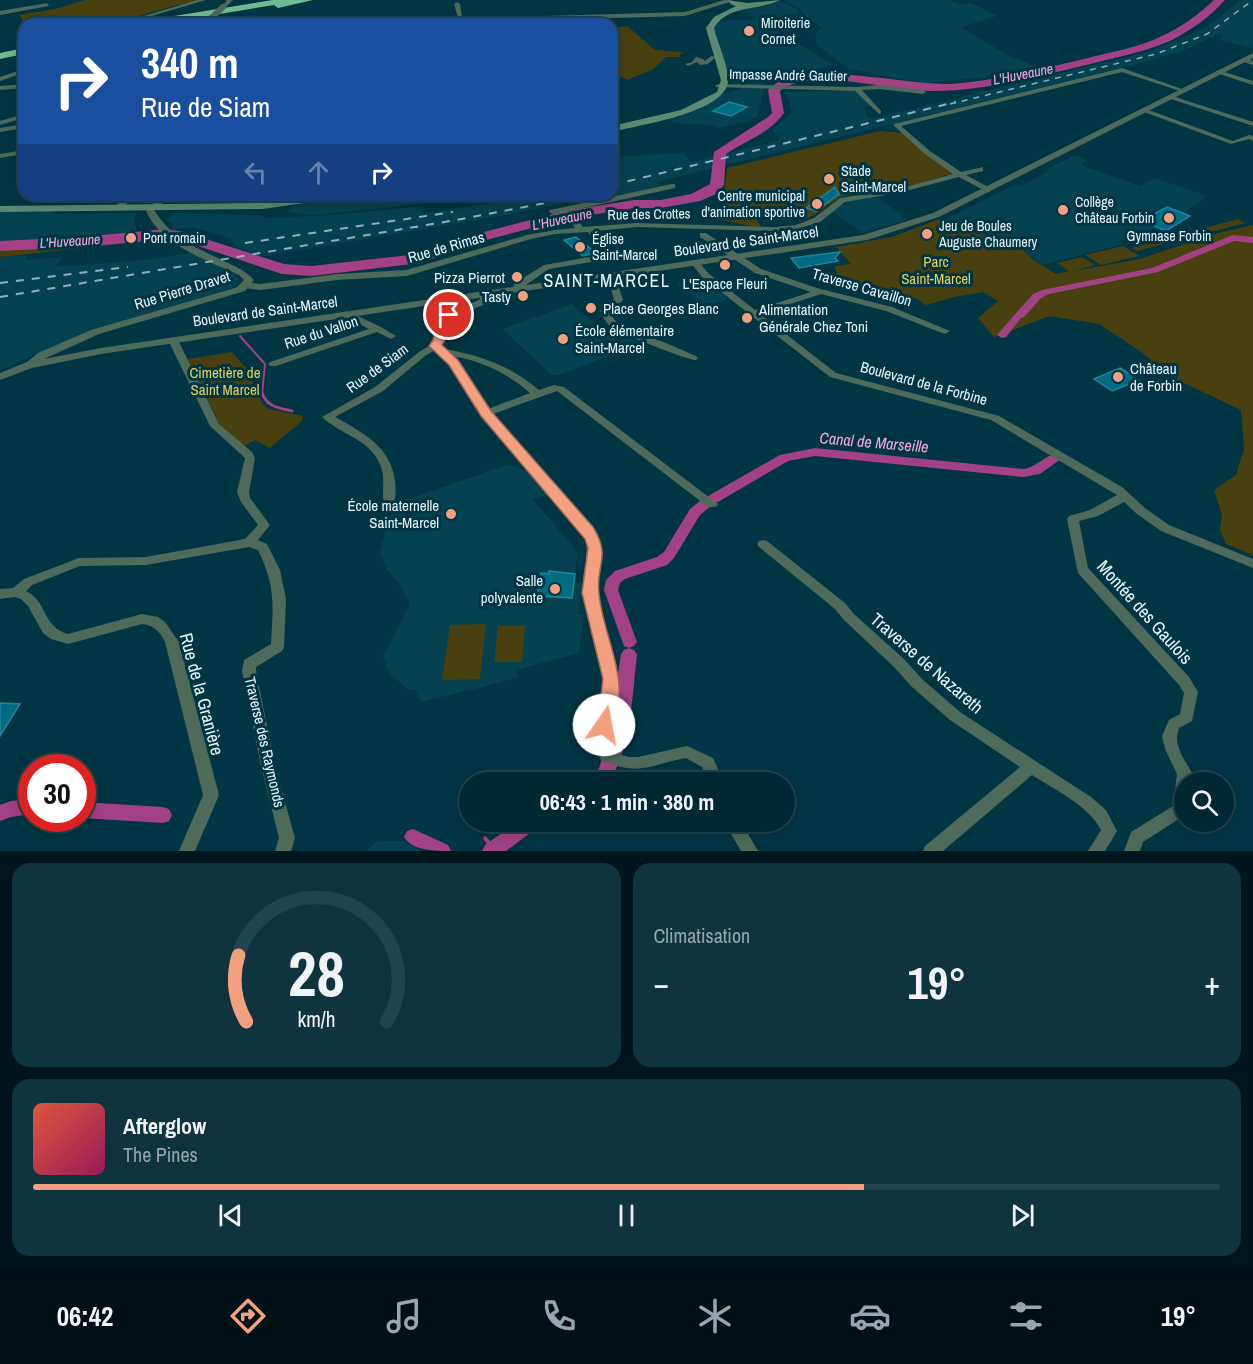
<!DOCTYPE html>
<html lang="fr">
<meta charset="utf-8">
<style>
:root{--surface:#002832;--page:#0e343e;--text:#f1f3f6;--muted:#95a6ac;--line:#22444d;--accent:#f3a081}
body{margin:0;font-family:"Archivo Narrow",sans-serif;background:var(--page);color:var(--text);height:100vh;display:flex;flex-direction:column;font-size:22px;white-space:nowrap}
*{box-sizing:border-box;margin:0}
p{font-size:20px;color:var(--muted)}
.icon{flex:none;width:33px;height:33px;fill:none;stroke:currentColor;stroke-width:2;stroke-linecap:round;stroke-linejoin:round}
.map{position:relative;height:851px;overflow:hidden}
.panel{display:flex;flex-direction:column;gap:12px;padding:12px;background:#00161c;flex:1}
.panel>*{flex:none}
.guide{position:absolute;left:18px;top:18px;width:600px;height:183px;border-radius:18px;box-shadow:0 3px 15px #0003,0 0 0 2px var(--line);background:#1a4fa0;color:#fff;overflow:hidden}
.controls{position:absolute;left:1174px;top:772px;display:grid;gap:12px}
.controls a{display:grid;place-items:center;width:60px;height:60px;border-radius:50%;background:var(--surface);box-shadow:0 3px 15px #0003,0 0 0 2px var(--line);font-size:30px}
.speed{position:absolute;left:18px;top:754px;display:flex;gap:12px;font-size:30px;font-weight:700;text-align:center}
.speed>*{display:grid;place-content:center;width:78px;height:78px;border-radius:50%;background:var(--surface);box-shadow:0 3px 15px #0003,0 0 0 2px var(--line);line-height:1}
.speed .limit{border:9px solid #d22;background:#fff;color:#111}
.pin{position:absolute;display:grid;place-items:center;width:51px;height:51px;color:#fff;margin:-26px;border:3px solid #fff;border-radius:50%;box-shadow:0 2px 6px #0007}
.me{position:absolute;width:66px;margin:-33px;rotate:12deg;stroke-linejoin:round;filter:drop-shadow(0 0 4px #0008)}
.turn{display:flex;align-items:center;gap:21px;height:126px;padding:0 24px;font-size:27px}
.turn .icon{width:78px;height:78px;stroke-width:2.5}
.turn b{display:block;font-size:42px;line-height:51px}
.lanes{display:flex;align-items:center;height:57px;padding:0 24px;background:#0003;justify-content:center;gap:30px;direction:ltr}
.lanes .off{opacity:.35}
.big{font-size:45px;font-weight:700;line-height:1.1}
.panel .card{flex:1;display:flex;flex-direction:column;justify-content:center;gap:9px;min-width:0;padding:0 21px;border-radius:18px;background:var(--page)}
.panel .dial{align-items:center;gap:0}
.dial svg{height:156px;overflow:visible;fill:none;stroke:var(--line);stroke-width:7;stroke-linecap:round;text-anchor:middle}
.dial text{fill:var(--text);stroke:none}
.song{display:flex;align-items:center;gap:18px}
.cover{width:72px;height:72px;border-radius:9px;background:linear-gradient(135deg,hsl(10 70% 55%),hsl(330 70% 35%))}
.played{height:6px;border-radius:3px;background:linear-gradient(90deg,var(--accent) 70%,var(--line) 70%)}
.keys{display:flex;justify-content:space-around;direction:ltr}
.heat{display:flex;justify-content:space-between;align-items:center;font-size:33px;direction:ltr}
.panel .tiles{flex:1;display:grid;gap:12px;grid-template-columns:1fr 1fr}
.card:last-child{grid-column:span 2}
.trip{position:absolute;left:459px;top:772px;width:336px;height:60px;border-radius:30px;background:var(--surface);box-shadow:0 3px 15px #0003,0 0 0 2px var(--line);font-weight:700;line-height:60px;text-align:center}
.dock{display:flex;height:96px;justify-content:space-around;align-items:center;background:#001014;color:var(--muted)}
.dock .icon{width:42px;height:42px}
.dock .selected{color:var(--accent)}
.dock b{font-size:27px;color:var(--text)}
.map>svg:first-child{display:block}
</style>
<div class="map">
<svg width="1253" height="851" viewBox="0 0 1253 851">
<rect width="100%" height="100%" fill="#003543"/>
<!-- built -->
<g fill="#054251">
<polygon points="784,0 950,0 960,5 971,3 997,16 961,27 1009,56 1036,66 978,78 921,83 849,69 817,45 815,36 821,27 804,14 801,9"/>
<polygon points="1241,0 1253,0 1253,48 1219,40 1224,35 1219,34 1179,52 1124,67 656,182 660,186 606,199 602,195 612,195 612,157 683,153 692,162 780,140 772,130 792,113 787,95 784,92 853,90 870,104 864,107 866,116 870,119 1151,51 1205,28"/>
<polygon points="781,1 797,9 798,14 759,20 833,65 770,79 765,83 758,116 749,121 718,128 711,125 674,123 665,117 705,105 725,93 740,89 740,85 729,82 713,27 715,21 756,19 738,10"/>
<polygon points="1075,155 1087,160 1080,165 1140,186 1154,178 1208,196 1183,213 1167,207 1143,221 1166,230 1181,223 1166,231 1160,232 1152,229 1137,237 1120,241 1123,244 1042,265 1018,246 969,231 943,221 1016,184 1023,185 1048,172 1046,170"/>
<polygon points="355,195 508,195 313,215 286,212 295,205"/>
<polygon points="548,195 602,195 511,214 260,257 234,246 231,238 223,236 192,227 172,230 173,224 167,220 174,213 260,215 266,218 332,215 422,206 424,213"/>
<polygon points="877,196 907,220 863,233 832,211 850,200"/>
<polygon points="50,210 56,214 136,213 131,234 0,242 0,212"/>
<polygon points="192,253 237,275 240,282 232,288 92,330 0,370 0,257 26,255 25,260 62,257 56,267 143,260"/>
<polygon points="701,277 722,294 728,299 704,307 677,283"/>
<polygon points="572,304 590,320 604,325 603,329 617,342 628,337 640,344 558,375 552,375 502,329"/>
<polygon points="513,463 510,465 529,472 548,494 533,500 578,552 574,582 582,583 578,614 584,615 579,653 516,670 518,677 487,686 421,702 415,690 409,690 389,673 383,656 410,605 404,591 386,568 380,551 394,504"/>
<polygon points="378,841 403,841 421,851 366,851"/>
</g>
<!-- green -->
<g fill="#48410f">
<polygon points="85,0 201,0 173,6 134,18 145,20 126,24 25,24 19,15 55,9"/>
<polygon points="627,26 655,50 682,52 679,57 666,57 652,70 627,80 619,75 612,79 612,28"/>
<polygon points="880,131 902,133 954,173 917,184 840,197 814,215 800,221 794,213 756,218 761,227 755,227 704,216 722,212 727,168"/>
<polygon points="940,219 969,231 1001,239 1018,246 1034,260 1056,274 1069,271 1057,263 1082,257 1095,265 1073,271 1140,259 1218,233 1253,225 1253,555 1226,544 1220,530 1222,515 1214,490 1236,475 1244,449 1241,410 1169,376 1140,351 1099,324 1050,316 994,337 978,318 998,301 983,292 954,297 926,305 918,299 838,280 835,266 851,264 836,247 891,237"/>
<polygon points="1238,219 1245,223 1137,251 1131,248"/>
<polygon points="158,232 165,239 0,257 0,245"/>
<polygon points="1123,246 1139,256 1101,265 1085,255"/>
<polygon points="232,352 246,368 263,405 269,409 303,416 302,421 270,448 255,440 244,446 220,425 187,359"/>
<polygon points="486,624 480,679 442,680 450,625"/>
<polygon points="525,625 522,662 494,662 498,626"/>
</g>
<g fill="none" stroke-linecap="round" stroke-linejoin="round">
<!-- stream-far2 -->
<polyline stroke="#a24285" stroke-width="2" points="240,336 265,364 262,395"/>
<!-- stream-far1 -->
<path stroke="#a24285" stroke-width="3" d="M262 393C267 407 279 408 292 411"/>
<!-- stream -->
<polyline stroke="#a24285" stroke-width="4" points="485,838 495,851"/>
<!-- canal -->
<g fill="#a24285" fill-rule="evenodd">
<polygon points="1233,235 1253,237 1253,243 1234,241 1158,272 1049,294 1041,298 1024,317 1021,318 1006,337 1002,338 997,335 1033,294 1042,290 1152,268"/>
<path d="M815 448 1024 469C1038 467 1049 451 1063 453L1065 456 1040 474 1024 477 815 456 788 461 711 506 700 515 674 558 667 565 625 579 620 583 618 590 637 642 634 646 629 648 624 646 604 590 606 580 615 571 657 557 664 552 690 509 701 500 780 455Z"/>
<path d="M629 648 634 650 637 654C632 696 632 747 608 783H589L599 768 608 741 621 654 624 650Z"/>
<polygon points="32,798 32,814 11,817 0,821 0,805 11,801"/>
<polygon points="82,802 163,807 169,809 172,815 169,821 163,823 82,818"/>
<polygon points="517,822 540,822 537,828 506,851 482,851 485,845"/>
<path d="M413 829 448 845 451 851C435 851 412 851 404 837L407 831Z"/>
</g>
<!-- river -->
<path fill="#a24285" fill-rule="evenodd" d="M1214 0H1225C1210 17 1190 31 1170 41 1145 52 1117 57 1090 64 1039 76 986 91 933 91 893 92 810 66 780 91L784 113C769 134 746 140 726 154L724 185 716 194 700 201 661 208H634L566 219 490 239 420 263 312 276 282 274 177 239H166L82 247 0 251V241L82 237 166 229 184 232 284 264 312 266 418 254 480 233 565 211 634 200H661L691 194 710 184 714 152 768 117 772 113 768 90C797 57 906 86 950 84 995 81 1040 69 1084 59 1110 52 1138 48 1162 36 1182 27 1199 14 1214 0Z"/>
</g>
<!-- building -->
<g fill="#006c84" stroke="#21839e" stroke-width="1.5">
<polygon points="729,102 747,107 731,116 713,111"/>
<polygon points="835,187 839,194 816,211 806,208"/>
<polygon points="1167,207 1190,216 1166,231 1142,221"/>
<polygon points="576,237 591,249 594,253 583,256 564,240"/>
<polygon points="840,252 835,258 838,261 799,268 791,258"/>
<polygon points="1120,368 1139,380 1112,391 1094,379"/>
<polygon points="549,571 575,574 572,598 537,596 541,573 549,574"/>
<polygon points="0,703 20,704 0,736"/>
</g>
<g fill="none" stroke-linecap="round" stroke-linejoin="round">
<!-- minor -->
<g fill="#4d6a5a" fill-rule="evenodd">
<polygon points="197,0 206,0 142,19 137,18"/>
<polygon points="227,0 233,0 225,8 221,8"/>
<polygon points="724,0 733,1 685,16 471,22 458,18 454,4 457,2 460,4 462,16 471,18 685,12"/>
<polygon points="47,3 49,6 0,15 0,11"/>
<polygon points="208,19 210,22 195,24 196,23"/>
<polygon points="711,56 716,57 708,64 700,65 697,62 688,66 685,64 692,62 696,57 703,59 705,61"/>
<polygon points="1243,58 1253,61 1253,65 1241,61 1240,60"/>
<polygon points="1122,68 1188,91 1183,92 1122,72 901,126 930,151 961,172 983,167 983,171 966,175 990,188 990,192 987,192 959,177 898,193 845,202 820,222 797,229 774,231 637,227 596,231 610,257 609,259 549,269 516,292 512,289 515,283 544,265 601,255 588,232 555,234 531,239 407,276 337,280 261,290 245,288 241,285 245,282 261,284 337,274 406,270 527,235 555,230 575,228 563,212 553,214 549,212 550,210 672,184 675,184 675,188 570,211 583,227 637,223 774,227 796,225 814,218 840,198 898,189 953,174 925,154 894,126 894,124"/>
<polygon points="24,69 24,73 0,81 0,77"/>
<polygon points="1218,70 1253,81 1253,85 1216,73 1215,72"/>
<polygon points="24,84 24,88 0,90 0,86"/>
<polygon points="718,84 857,87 879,85 923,90 926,92 923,94 879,89 862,90 881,111 881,113 879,114 855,91 716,87 715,86"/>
<polygon points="1171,97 1175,97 1253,122 1253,126 1171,99"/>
<polygon points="1146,109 1233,141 1249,135 1253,136 1253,141 1249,139 1231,144 1144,112 1144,110"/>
<polygon points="24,114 24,118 0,125 0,121"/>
<polygon points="24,124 24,128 0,132 0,128"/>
<polygon points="162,195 170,195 156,210 150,210 150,206"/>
<polygon points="700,233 706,233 761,269 817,288 892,307 950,331 945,334 942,333 886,311 821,294 760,314 836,373 999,416 1122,487 1145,508 1169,525 1253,559 1253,568 1161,531 1137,514 1124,502 1098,516 1079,521 1088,568 1189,677 1198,692 1192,721 1179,728 1177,736 1177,742 1181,754 1192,773 1191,783 1185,783 1185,815 1143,842 1140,851 1124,851 1131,832 1173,806 1177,774 1165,749 1162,736 1169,720 1180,714 1184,693 1179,685 1078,573 1067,519 1069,516 1090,510 1117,495 991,420 830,377 702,277 691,263 695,260 698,261 708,273 755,310 811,292 755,273 700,237"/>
<path d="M611 272 615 275 623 300 610 312C618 333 647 335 666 343 676 347 686 352 696 356L698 358 696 360C690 361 618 333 611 327 606 323 603 317 600 311L614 299 607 275Z"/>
<path d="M484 291 487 292 489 299 485 304 448 320 441 346 444 349C480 355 511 366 539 390L554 385 564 387 718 504 716 507H708L557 391 493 414 592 528C606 552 594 566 596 591 599 621 617 648 618 680 618 703 601 729 611 752L629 757H638L687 746 713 758 724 783H708L702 767 686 758C648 765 640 777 601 760 585 728 604 712 604 680 604 649 586 622 583 591 581 569 592 555 583 533L482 415 450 365 435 350 425 356 383 391 335 417C362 432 390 446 395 480 396 489 396 499 393 508H385C381 496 385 482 382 470 373 439 342 436 322 417L375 387 419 352 432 344 441 316 479 300 480 299V294ZM452 356C482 361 507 373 530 393L488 409 457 361Z"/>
<polygon points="347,311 381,327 396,336 391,339 377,332 276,366 270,366 268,364 270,362 369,329 344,316 342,314 344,312"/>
<path d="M173 337 178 340 219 424 252 452 255 458 249 492 250 498 270 525 258 540 267 544 280 570 286 599 284 647 282 651 256 667V671L275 766 295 838 291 851H275L279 838 261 766 242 671 244 660 271 644C273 605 276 587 258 550L249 547 146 565 80 566 32 585 26 591C47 600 42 627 68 634L142 614 158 617 165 622 179 642 219 795 195 851H179L203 795 165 642C160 632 154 625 142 624L68 644 51 639 43 633 28 606 21 599 15 597 0 599V589L13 588 24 579 79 558 146 557 245 539 258 525 241 502 237 492 245 458 210 426 168 340Z"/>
<path d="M763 540 767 541 845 603 854 614 904 659 922 679 960 712 1091 797 1106 810 1117 831 1105 851H1088L1101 830C1088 805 1055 790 1032 775L943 851H923L925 846 1020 767 950 720 912 687 894 667 844 620 835 609 759 547 757 544 759 541Z"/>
<polygon points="724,822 741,822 758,851 741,851"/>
</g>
<!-- tertiary -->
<g fill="#4d6a5a" fill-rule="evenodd">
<path d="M1253 53V58L939 217 867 240 101 354 32 368 0 380V373L27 362 38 353 91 330 228 290 237 287 244 280 239 275C206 260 158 244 145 208L146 206H152C167 235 194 247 222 260 234 266 245 270 254 280L245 291 99 334 44 359 101 348 863 235 933 213Z"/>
<polygon points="24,150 24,154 0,158 0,154"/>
<polygon points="123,195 131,195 130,201 120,210 114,210 113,208 122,200"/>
</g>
<!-- secondary -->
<g fill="#5b8b72" fill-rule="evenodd">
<path d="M727 0 747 3 780 0C759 11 728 4 714 28 717 41 730 70 728 82 724 113 639 125 612 132V126L681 110 717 92 721 80 706 28 714 17 736 6 732 5Z"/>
<polygon points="319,195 344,195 339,198 263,209 0,212 0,206 263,203"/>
</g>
<!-- motorway -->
<g fill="#6fbb94" fill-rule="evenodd">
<polygon points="273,0 313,0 278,8 274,5 160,24 138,24 143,21"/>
<polygon points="24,48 24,54 0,59 0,53"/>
</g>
<!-- rail-far1 -->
<polyline stroke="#91afb8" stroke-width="1.5" stroke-dasharray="6 6" stroke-linecap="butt" points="950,104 1156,54 1207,34 1253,0"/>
<!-- rail -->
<g stroke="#91afb8" stroke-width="2" stroke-dasharray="8 8" stroke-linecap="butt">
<polyline points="612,185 956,102"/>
<polyline points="245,243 453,212"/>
<polyline points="0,283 128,267"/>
<polyline points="0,297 456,220 587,195"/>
</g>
<!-- minor-bridge -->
<polyline stroke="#4d6a5a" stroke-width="6" points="208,21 223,7"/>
</g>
<!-- route -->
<path fill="#f3a081" stroke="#9e6854" stroke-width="1.5" d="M449 311 455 315 448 322 445 340 442 345 458 360 491 411 593 527C612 558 595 565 599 594 604 642 634 682 610 730L604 732 597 730 594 725 599 710 603 679 582 593 588 548 585 539 481 416 449 365 429 346 433 340 436 320Z"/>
<!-- markers -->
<g fill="#f3a081" stroke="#003543" stroke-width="2">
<circle cx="749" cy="31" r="6"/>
<circle cx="829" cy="179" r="6"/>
<circle cx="817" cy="204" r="6"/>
<circle cx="1063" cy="210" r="6"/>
<circle cx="1169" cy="218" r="6"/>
<circle cx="927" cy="234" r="6"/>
<circle cx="131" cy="238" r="6"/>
<circle cx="580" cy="247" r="6"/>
<circle cx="725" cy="265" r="6"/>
<circle cx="517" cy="277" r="6"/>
<circle cx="523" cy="296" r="6"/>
<circle cx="591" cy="308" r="6"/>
<circle cx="747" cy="318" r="6"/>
<circle cx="563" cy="339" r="6"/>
<circle cx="1118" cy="377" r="6"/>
<circle cx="451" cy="514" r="6"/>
<circle cx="555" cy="589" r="6"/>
</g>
<g text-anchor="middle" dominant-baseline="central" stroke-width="6" stroke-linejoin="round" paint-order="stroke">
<!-- far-poi labels -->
<g font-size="14" fill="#e5f6fc" stroke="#003543" text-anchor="start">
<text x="761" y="23">Miroiterie<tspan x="761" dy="16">Cornet</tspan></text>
<text x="841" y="171">Stade<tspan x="841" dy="16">Saint-Marcel</tspan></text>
<text x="805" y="196" text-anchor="end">Centre municipal<tspan x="805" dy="16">d'animation sportive</tspan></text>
<text x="1075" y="202">Collège<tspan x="1075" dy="16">Château Forbin</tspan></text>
<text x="939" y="226">Jeu de Boules<tspan x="939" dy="16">Auguste Chaumery</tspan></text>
<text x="1169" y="236" text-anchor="middle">Gymnase Forbin</text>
<text x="143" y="238">Pont romain</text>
<text x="592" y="239">Église<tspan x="592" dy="16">Saint-Marcel</tspan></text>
</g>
<!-- far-water labels -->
<g font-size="14" font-style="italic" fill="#f5a9da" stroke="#003543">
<text transform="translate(1023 74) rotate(-11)">L'Huveaune</text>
<text transform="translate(562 219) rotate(-12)">L'Huveaune</text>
<text transform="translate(70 241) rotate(-4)">L'Huveaune</text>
</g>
<!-- far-street labels -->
<g font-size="14" fill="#e5f6fc" stroke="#003543">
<text transform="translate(788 75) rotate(1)">Impasse André Gautier</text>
<text transform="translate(649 214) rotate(-1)">Rue des Crottes</text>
</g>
<!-- street labels -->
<g font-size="15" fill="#e5f6fc" stroke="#003543">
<text transform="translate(746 241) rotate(-8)">Boulevard de Saint-Marcel</text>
<text transform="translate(446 247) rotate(-16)">Rue de Rimas</text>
<text transform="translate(862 287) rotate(16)">Traverse Cavaillon</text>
<text transform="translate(182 290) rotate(-17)">Rue Pierre Dravet</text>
<text transform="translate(265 311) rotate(-8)">Boulevard de Saint-Marcel</text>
<text transform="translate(321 332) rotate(-18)">Rue du Vallon</text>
<text transform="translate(377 368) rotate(-36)">Rue de Siam</text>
<text transform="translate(924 383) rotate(15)">Boulevard de la Forbine</text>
<text transform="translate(265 742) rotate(77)">Traverse des Raymonds</text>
</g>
<!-- park labels -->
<g font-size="15" fill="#e5d356" stroke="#003543">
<text x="936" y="261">Parc<tspan x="936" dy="17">Saint-Marcel</tspan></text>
<text x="225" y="372">Cimetière de<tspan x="225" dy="17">Saint Marcel</tspan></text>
</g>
<!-- poi labels -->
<g font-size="15" fill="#e5f6fc" stroke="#003543" text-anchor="end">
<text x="505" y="277">Pizza Pierrot</text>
<text x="725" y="283" text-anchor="middle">L'Espace Fleuri</text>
<text x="511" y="296">Tasty</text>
<text x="603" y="308" text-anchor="start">Place Georges Blanc</text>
<text x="759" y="309" text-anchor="start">Alimentation<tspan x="759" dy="17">Générale Chez Toni</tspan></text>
<text x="575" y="330" text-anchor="start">École élémentaire<tspan x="575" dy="17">Saint-Marcel</tspan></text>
<text x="1130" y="368" text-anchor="start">Château<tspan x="1130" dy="17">de Forbin</tspan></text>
<text x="439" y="505">École maternelle<tspan x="439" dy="17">Saint-Marcel</tspan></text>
<text x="543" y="580">Salle<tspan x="543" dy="17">polyvalente</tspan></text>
</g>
<!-- water labels -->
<g font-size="16" font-style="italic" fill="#f5a9da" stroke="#003543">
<text transform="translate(874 442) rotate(5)">Canal de Marseille</text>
</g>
<!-- quarter labels -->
<g font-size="18" letter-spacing="1.5" fill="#e5f6fc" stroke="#003543">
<text x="607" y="280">SAINT-MARCEL</text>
</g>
<!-- near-street labels -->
<g font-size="18" fill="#e5f6fc" stroke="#003543">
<text transform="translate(1145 612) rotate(48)">Montée des Gaulois</text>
<text transform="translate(927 663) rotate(41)">Traverse de Nazareth</text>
<text transform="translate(202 694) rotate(75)">Rue de la Granière</text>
</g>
</g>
</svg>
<div class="controls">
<a><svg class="icon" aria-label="search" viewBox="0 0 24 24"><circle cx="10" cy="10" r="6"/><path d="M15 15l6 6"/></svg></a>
</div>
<div class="speed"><div class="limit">30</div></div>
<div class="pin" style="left:449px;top:315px;background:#d93025"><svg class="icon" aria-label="arrive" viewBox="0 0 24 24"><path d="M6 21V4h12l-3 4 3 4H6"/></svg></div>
<svg class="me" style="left:604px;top:725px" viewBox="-20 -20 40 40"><circle r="19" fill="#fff"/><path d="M0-13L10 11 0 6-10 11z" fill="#f3a081"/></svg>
<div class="trip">06:43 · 1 min · 380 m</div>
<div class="guide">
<div class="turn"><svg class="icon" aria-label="right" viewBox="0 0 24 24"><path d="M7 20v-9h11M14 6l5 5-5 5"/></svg><div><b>340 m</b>Rue de Siam</div></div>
<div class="lanes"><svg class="icon off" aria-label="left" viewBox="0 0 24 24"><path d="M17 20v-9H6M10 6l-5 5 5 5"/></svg><svg class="icon off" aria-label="ahead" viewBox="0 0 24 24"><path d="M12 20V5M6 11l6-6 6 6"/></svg><svg class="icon" aria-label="right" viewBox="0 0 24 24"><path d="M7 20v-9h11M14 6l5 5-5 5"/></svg></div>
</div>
</div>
<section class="panel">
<div class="tiles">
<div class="card dial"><svg viewBox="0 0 100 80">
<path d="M14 69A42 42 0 1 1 86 69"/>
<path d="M14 69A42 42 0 0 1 10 35" stroke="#f3a081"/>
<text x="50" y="56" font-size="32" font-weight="700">28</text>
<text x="50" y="72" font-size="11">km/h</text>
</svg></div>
<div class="card"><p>Climatisation</p>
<div class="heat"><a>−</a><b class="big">19°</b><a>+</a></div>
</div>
<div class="card">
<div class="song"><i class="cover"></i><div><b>Afterglow</b><p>The Pines</p></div></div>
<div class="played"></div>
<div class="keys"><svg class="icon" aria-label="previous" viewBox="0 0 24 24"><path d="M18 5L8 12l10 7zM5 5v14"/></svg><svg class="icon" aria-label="pause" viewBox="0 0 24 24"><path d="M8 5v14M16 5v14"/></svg><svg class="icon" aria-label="next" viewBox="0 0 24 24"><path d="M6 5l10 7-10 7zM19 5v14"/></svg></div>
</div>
</div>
</section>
<nav class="dock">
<b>06:42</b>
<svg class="icon selected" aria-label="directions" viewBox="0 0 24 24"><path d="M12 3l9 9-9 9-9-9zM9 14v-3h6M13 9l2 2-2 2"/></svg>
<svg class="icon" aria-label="music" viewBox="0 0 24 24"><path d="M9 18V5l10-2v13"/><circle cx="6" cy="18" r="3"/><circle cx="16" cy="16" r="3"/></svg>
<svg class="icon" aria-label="phone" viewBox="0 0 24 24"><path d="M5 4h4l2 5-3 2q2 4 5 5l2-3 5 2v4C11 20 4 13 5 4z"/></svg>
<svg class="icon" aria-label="climate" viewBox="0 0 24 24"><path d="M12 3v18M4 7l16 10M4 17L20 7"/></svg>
<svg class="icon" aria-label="car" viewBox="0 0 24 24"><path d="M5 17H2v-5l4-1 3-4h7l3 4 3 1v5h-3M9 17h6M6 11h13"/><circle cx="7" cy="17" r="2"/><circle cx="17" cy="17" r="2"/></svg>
<svg class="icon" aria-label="filters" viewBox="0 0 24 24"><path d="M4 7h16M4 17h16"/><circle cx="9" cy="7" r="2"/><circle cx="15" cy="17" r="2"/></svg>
<b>19°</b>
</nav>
